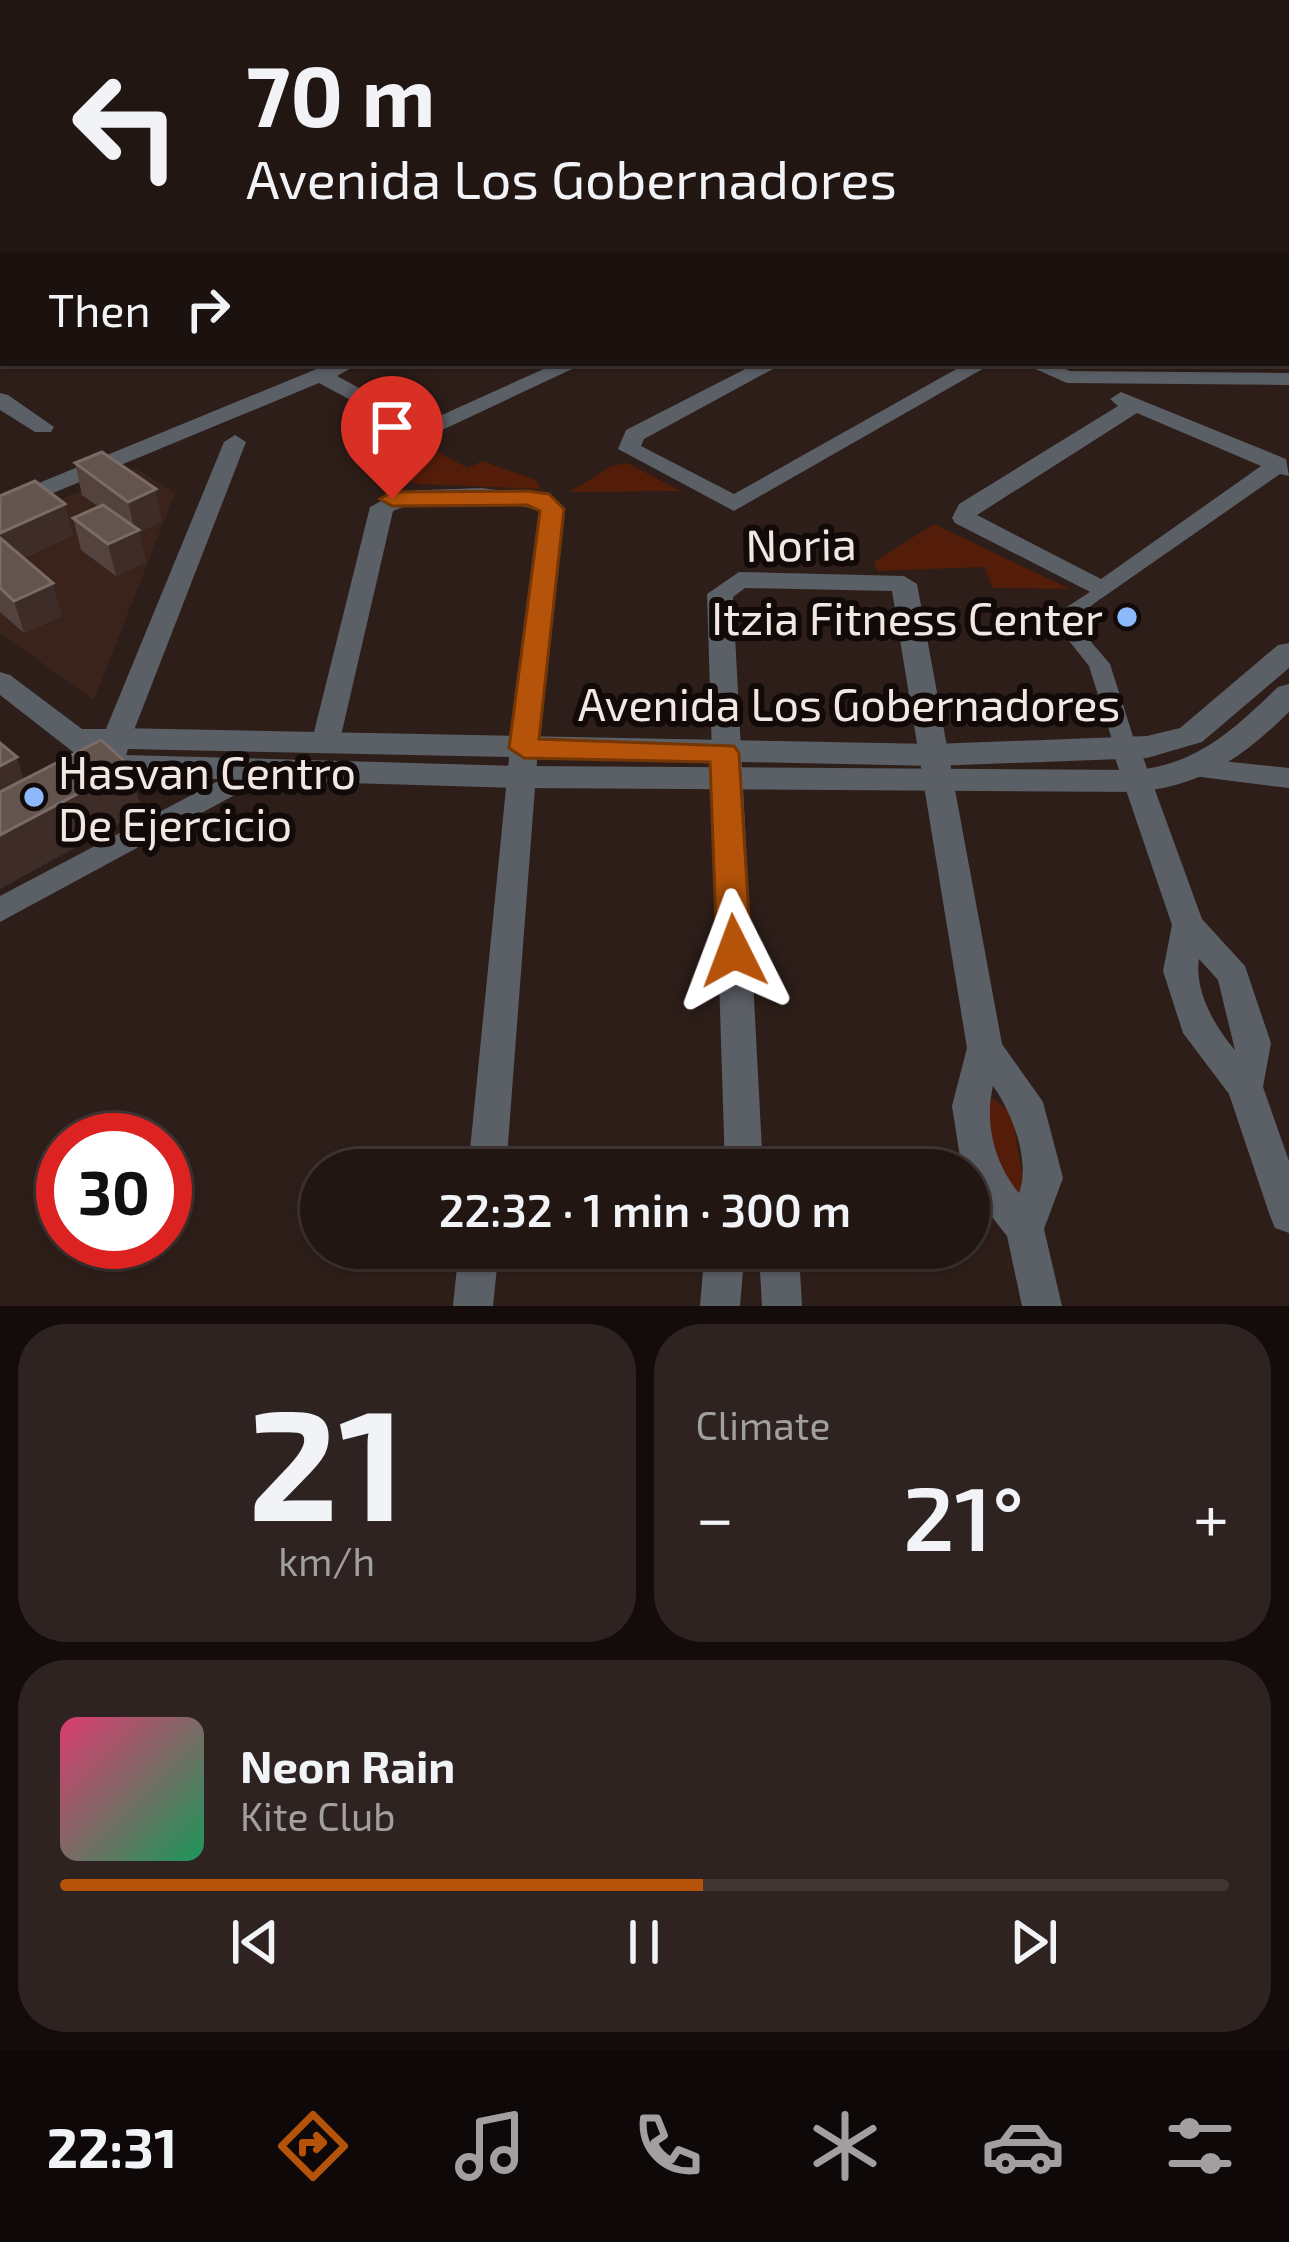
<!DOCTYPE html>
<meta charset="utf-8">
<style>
:root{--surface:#221613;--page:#2e2321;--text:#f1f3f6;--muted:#a29fa0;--line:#3f3533;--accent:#b45309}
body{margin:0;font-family:"Exo 2",sans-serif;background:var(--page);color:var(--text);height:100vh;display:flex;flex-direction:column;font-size:45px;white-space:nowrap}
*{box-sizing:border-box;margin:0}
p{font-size:39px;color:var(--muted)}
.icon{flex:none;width:66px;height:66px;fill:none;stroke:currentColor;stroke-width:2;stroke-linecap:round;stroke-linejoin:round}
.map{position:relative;height:1306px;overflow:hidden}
.panel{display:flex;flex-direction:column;gap:18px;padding:18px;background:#130c0a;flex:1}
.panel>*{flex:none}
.banner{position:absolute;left:0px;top:0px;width:1290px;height:366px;box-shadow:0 3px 9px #0004,0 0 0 3px var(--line);background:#221613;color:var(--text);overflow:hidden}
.speed{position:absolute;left:36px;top:1113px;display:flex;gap:24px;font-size:60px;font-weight:700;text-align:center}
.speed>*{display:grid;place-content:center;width:156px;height:156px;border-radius:50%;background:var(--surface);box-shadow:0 3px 9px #0004,0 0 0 3px var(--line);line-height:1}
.speed .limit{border:18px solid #d22;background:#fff;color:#111}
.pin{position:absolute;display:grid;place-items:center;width:102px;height:102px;color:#fff;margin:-123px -51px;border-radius:50% 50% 50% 0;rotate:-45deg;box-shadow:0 0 12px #0007}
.pin .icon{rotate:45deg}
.me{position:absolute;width:132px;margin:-66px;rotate:357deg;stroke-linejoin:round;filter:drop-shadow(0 0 9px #0008)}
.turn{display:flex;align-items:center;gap:42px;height:252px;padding:0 48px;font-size:54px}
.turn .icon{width:156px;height:156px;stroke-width:2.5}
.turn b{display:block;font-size:84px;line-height:102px}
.then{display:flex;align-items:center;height:114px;padding:0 48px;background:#0003;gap:24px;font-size:45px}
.big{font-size:90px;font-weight:600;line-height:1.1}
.panel .tile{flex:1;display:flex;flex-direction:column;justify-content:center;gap:18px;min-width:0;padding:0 42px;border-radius:48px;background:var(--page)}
.panel .dial{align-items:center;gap:0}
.dial b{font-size:156px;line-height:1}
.song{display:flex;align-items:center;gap:36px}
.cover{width:144px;height:144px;border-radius:18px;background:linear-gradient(135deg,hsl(340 70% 55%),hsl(150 70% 35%))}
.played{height:12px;border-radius:6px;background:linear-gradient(90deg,var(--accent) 55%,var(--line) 55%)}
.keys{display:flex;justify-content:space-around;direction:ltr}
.heat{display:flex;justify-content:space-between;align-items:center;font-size:66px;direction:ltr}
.panel .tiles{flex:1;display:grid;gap:18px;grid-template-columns:1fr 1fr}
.tile:last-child{grid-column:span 2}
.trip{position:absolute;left:300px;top:1149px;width:690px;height:120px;border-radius:60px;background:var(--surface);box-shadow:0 3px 9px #0004,0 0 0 3px var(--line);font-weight:600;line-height:120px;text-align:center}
.tabs{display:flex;height:192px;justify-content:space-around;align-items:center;background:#0e0908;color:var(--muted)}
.tabs .icon{width:84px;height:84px}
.tabs .on{color:var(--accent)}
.tabs b{font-size:54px;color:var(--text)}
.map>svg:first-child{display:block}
</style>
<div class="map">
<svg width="1289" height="1306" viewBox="0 0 1289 1306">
<rect width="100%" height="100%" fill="#2e1e19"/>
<!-- built -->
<polygon fill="#39231b" points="135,468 175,493 94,700 0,633 0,525"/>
<!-- green -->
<g fill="#541d09">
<polygon points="422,444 468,468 482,461 534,479 542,489 417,484 404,478 393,463 398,454"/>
<polygon points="627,463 681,491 569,492 612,466"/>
<polygon points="934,524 1070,589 992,588 985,567 878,571 874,562"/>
<polygon points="993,1098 1012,1114 1024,1185 1011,1201 982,1111"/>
</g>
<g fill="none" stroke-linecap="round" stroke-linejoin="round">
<!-- pedestrian -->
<polygon fill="#5b5f66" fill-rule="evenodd" points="1102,584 1112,590 1087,609 1086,636 1110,664 1137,749 1126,756 1115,749 1089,666 1066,637 1067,607"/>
<!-- minor -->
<g fill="#5b5f66" fill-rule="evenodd">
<polygon points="0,0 19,0 0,7"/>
<polygon points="73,0 102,0 104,3 71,3"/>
<polygon points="183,0 203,0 205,3 185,3"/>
<polygon points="374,0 396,0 372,3"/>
<polygon points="733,0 755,0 731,3"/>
<polygon points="936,0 951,0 952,2 934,3"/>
<polygon points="1085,0 1106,0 1083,3"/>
<polygon points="1117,0 1161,0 1163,3 1120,3"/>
<polygon points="0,75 3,76 3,87 0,86"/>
<polygon points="3,102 3,112 0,113 0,103"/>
<polygon points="3,236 3,248 0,249 0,237"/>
<rect x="1287" y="271" width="2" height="12"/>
<polygon points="331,363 360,363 337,376 424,423 557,363 585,363 423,439 319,383 0,515 0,499"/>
<polygon points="757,363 784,363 644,439 641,446 734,494 967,363 993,363 734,511 618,449 626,430"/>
<polygon points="1022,363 1051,363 1070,371 1289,373 1289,385 1067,383"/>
<path d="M1121 392 1286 459 1289 476 1280 474 1102 598 955 523 952 518 959 504 1118 406 1110 399ZM1137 413 1261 466 1101 579 977 515Z"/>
<polygon points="0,393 8,395 54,427 51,432 35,432 0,410"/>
<polygon points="235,435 246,442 131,738 127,745 101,748 97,755 77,755 0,695 0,672 10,675 82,729 106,729 224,442"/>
<path d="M481 488 541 495 564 509 538 748 506 1170H468L510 748 540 512C513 498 420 497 393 511L340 740 326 749 312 740 370 507 400 491Z"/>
<path d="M739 572 904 576 917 584 1002 1044 1043 1102 1063 1178 1044 1229 1062 1306H1022L1007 1236 969 1188V1170H962L952 1106 967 1048 892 591 745 588 733 597 763 1170H725L707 594ZM993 1086C1012 1112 1031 1162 1019 1193 995 1164 984 1124 993 1086Z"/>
<path d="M1126 739 1140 749 1202 919 1245 966 1271 1043 1263 1087 1289 1161V1233L1275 1228 1270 1216 1229 1094 1183 1033 1163 971 1172 925 1112 749ZM1199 959 1218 980 1235 1050C1215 1027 1194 991 1199 959Z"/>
<polygon points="260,759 270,762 275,769 270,776 0,922 0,896"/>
<polygon points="1203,759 1289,768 1289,788 1193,776 1188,769 1193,762"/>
<polygon points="459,1248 499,1248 493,1306 453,1306"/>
<polygon points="705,1248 745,1248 740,1306 700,1306"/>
<polygon points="751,1248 791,1248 800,1271 802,1306 762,1306 760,1271"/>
</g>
<!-- tertiary -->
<g fill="#5b5f66" fill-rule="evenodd">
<polygon points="1170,0 1186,0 1188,3 1172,3"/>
<polygon points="1287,140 1289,141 1289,155 1287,154"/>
<polygon points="1287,169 1289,170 1289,184 1287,183"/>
<path d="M1289 643V668L1202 742 1147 758 934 766 128 749 126 755 521 766 1139 770C1201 762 1235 728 1278 687L1289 684V712C1243 757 1205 784 1139 792L521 788 113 776 90 790 78 787 74 779 91 759 106 731 117 728 934 744 1147 736 1180 728 1278 645Z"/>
</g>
</g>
<!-- wall -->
<g fill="#53423d">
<rect x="1287" y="43" width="2" height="65"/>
<polygon points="1287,204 1289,205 1289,262 1287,261"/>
<polygon points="75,463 162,521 139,532 146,562 116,576 81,550 73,518 99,507 82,495"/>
<polygon points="0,496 73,535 24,558 62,616 24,633 0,612"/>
</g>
<!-- shaded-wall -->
<g fill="#3d2c27">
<polygon points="0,136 2,136 3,139 3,163 0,164"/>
<polygon points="156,489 162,521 139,532 146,562 116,576 108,544 135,532 128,502"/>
<polygon points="65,504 73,535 5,567 0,549 0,533"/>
<polygon points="53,583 62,616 24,633 14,601"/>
<polygon points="17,757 25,783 0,796 0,766"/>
<polygon points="130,766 142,811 0,889 0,835"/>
</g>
<!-- building -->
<g fill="#64544e" stroke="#7a6b66" stroke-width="3">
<rect x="1287" y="43" width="2" height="40"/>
<polygon points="102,452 156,489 128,502 75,463"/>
<polygon points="35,481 65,504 0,533 0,496"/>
<polygon points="103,505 139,530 108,544 73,518"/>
<polygon points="0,538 53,583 14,601 0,588"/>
<polygon points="101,740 130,766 0,835 0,792"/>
<polygon points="0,743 17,757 0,766"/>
</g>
<!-- route -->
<polygon fill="#b45309" stroke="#753606" stroke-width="3" points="527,491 549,494 564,509 539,739 734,746 739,753 751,951 746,960 734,964 722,960 717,951 710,762 524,758 509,748 540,511 527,505 392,506 380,499 392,492"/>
<!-- markers -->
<g fill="#8cb9fc" stroke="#110a08" stroke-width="4.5">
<circle cx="1127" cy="617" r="12"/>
<circle cx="34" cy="797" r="12"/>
</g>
<g text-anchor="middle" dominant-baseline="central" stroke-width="12" stroke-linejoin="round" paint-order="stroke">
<!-- street labels -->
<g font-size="45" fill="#f2e7e3" stroke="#110a08">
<text transform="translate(801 543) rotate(-1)">Noria</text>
<text x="849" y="703">Avenida Los Gobernadores</text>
</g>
<!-- poi labels -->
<g font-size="45" fill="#f2e7e3" stroke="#110a08" text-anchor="end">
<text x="1103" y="617">Itzia Fitness Center</text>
<text x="58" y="771" text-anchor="start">Hasvan Centro<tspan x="58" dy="52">De Ejercicio</tspan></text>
</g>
</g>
</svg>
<div class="speed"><div class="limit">30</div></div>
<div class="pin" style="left:392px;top:499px;background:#d93025"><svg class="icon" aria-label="arrive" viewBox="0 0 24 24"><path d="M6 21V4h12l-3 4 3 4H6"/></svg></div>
<svg class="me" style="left:734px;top:951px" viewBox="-20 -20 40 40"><path d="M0-17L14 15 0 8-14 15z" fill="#b45309" stroke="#fff" stroke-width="4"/></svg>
<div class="trip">22:32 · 1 min · 300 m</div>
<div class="banner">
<div class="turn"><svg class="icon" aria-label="left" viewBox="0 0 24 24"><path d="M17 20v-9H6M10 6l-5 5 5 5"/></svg><div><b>70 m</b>Avenida Los Gobernadores</div></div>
<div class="then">Then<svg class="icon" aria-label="right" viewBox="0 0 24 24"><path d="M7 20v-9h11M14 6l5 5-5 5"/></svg></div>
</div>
</div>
<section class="panel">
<div class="tiles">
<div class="tile dial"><b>21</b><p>km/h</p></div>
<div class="tile"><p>Climate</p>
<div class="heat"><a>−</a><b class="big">21°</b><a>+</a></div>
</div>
<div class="tile">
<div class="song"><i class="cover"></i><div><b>Neon Rain</b><p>Kite Club</p></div></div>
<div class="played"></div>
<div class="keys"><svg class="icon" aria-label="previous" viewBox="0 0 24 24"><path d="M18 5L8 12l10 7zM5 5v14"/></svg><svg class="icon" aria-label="pause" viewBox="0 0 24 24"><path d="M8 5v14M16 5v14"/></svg><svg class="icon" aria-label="next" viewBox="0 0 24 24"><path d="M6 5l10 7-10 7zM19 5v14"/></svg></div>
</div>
</div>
</section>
<nav class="tabs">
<b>22:31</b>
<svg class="icon on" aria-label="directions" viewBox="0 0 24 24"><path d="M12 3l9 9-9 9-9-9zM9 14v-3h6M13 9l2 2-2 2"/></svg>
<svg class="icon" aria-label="music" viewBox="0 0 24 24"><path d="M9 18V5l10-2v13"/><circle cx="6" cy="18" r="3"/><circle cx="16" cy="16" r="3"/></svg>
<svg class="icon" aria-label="phone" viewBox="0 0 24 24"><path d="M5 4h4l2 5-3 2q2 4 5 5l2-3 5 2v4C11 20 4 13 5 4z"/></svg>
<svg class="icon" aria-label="climate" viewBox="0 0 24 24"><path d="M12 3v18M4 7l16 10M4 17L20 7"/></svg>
<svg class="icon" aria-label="car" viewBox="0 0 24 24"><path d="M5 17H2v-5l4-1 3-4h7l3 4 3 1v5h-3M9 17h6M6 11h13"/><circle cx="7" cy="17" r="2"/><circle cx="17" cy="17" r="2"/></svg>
<svg class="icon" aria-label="filters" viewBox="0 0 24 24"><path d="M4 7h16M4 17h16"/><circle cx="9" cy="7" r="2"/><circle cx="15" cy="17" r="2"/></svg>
</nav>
